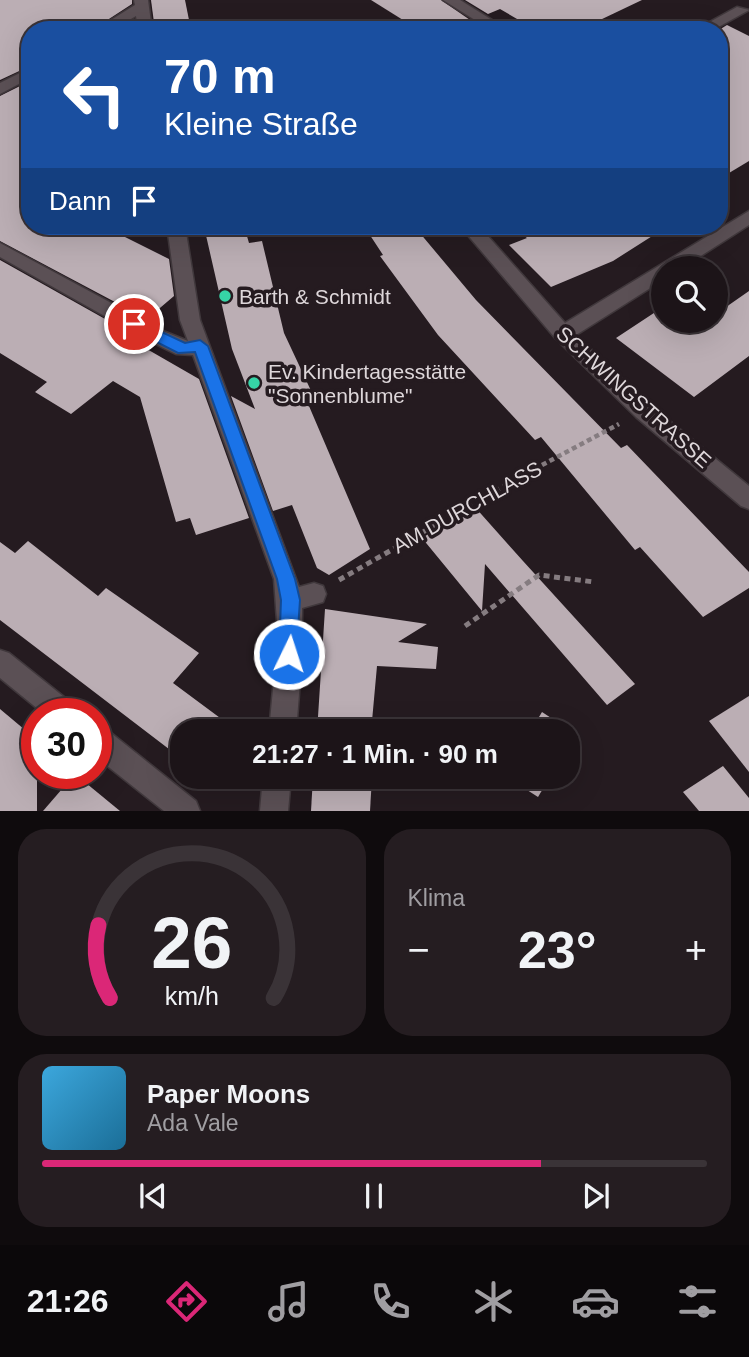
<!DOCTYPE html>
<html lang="de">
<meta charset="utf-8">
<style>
:root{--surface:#1c1418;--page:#251d21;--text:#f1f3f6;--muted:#a09ea2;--line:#3a3337;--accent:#db2777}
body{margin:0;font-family:Helvetica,sans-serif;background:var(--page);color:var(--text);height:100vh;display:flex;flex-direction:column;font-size:26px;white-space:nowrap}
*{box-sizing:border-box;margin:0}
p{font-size:23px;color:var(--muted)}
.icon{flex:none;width:38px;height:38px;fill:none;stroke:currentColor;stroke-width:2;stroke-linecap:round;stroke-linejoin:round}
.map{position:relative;height:811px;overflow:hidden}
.sheet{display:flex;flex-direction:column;gap:18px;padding:18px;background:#0f0b0d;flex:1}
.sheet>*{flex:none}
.banner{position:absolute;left:21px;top:21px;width:707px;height:214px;border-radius:28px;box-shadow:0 7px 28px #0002,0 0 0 2px var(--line);background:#1a4fa0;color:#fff;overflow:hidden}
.tools{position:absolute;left:651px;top:256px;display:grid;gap:14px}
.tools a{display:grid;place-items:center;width:77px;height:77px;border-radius:50%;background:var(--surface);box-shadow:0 7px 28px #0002,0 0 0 2px var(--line);font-size:35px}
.speed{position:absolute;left:21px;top:698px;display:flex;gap:14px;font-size:35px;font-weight:700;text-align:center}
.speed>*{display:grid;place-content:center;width:91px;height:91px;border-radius:50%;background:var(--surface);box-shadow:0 7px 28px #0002,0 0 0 2px var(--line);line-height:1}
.speed .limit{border:10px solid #d22;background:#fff;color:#111}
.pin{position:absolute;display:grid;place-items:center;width:60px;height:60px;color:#fff;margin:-30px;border:4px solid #fff;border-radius:50%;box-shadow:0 2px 7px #0007}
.me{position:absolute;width:77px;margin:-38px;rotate:4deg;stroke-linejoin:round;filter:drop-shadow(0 0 5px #0008)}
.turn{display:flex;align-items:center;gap:24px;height:147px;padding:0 28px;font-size:32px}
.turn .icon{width:91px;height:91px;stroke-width:2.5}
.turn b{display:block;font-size:49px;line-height:60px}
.then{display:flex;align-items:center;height:66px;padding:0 28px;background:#0003;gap:14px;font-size:26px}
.big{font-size:52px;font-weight:600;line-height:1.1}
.sheet .card{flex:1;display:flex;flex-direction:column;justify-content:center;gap:10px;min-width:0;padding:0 24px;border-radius:28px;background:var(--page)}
.sheet .dial{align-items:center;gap:0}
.dial svg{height:182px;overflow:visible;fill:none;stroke:var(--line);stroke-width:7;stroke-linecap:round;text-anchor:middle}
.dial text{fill:var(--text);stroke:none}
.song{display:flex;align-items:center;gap:21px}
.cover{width:84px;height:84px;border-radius:10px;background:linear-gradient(135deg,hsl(200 70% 55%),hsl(200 70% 35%))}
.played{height:7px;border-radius:4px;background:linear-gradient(90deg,var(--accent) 75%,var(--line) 75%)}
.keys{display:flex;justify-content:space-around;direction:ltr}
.heat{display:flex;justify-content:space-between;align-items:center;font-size:38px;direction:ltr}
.sheet .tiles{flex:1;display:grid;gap:18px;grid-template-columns:1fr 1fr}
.card:last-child{grid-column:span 2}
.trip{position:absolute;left:170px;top:719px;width:410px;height:70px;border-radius:28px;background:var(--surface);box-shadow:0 7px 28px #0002,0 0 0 2px var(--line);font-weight:600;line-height:70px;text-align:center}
.tab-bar{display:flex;height:112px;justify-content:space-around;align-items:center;background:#0b080a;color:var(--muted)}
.tab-bar .icon{width:49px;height:49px}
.tab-bar .current{color:var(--accent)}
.tab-bar b{font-size:32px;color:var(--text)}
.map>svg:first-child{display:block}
</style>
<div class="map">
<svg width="749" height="811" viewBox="0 0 749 811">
<rect width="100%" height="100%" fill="#251b20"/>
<!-- building -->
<g fill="#bbaeb4">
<polygon points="0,0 132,0 132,4 92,30 30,30 30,66 0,80"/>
<polygon points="151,0 185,0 191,30 155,30"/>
<polygon points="371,0 441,0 473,22 455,30 419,30"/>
<polygon points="465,0 642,0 579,30 536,30 500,9 488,14"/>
<polygon points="727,25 749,36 749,161 719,179 719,30"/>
<polygon points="30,81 30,226 103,226 169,259 174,296 147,319 0,241 0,96"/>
<polygon points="244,226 249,243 262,241 284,333 313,395 306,399 370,549 329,575 317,568 292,505 273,511 231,396 255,409 232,349 205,231"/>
<polygon points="364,226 414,226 476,300 621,448 627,445 749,572 749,588 703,617 640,547 635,550 541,437 535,440 438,335 380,256 383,255"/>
<polygon points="511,226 668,226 613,261 551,287 509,245 527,238"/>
<polygon points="0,260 130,333 126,337 199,379 249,518 196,535 190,518 176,522 140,397 113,381 71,414 35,392 47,382 0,353"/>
<polygon points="749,291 749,356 694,397 616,338 663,307 663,320 681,320 694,329 707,320 716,320 716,314"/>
<polygon points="474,506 523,561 635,684 607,705 485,564 482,611 422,538"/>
<polygon points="28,541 98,596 106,588 199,653 173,683 239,732 182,732 182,759 0,620 0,542 15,553"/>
<polygon points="325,609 427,624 398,642 438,647 436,669 377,666 371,732 317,732"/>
<polygon points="749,696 749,772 709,721"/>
<polygon points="0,709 37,740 37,811 0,811"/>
<polygon points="542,712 574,733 567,746 567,732 530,732"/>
<polygon points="723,766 749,798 749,811 699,811 683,792"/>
<polygon points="75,774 120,811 43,811"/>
<polygon points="313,777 372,777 370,811 311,811"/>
<polygon points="507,777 550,777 538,797"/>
</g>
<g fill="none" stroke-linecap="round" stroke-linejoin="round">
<!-- minor casing -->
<g stroke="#40383c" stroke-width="3">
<g id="minor">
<polygon points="134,0 148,0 152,30 138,30 136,16 112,30 95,30 135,5"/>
<polygon points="443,0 460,0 508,30 491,30"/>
<polygon points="737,7 749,10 713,30 695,30"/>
<polygon points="30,68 30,78 0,94 0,83"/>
<polygon points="749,211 749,225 682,268 663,268 663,280 576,335 650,405 749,486 749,509 741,506 636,417 556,339 460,226 479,226 565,323"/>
<polygon points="167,226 185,226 200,320 299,587 314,583 323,586 326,594 323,602 302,608 302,655 296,732 269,732 278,636 274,579 193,355 176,354 149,341 0,257 0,243 163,331 188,341 180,320"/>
<polygon points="0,650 9,653 74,705 78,714 44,714 0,678"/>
<polygon points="96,726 106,729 196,801 200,811 164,811 96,757"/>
<polygon points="263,777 291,777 288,811 260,811"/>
</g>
</g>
<!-- path-far1 -->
<polyline stroke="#857c80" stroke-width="4.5" stroke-dasharray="5 3.5" stroke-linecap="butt" points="527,473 619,424"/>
<!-- path -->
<g stroke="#857c80" stroke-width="5" stroke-dasharray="6 4.5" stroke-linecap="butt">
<polyline points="339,580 530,471"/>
<polyline points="465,626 539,575 594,582"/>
</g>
<!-- minor -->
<use href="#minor" fill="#5b5055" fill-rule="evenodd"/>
</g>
<!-- route -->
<polygon fill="#1a73e8" stroke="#114b97" stroke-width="2" points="134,319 185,343 200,340 208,346 295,579 300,600 296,660 289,663 282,660 279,654 281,600 277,579 195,352 178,353 129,328 129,320"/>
<!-- markers -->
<g fill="#36d4a7" stroke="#251b20" stroke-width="2.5">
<circle cx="225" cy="296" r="7"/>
<circle cx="254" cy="383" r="7"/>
</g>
<g text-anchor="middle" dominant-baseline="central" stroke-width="7" stroke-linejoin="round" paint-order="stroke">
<!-- poi labels -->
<g font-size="21" fill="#ded7da" stroke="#251b20" text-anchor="start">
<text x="239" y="296">Barth &amp; Schmidt</text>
<text x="268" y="371">Ev. Kindertagesstätte<tspan x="268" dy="24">"Sonnenblume"</tspan></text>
</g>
<!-- street labels -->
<g font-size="21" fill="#ded7da" stroke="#251b20">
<text transform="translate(634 397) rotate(42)">SCHWINGSTRASSE</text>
<text transform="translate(467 507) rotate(-29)">AM DURCHLASS</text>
</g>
</g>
</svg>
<div class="tools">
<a><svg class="icon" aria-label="search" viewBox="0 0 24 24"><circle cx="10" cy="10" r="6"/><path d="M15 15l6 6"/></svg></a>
</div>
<div class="speed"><div class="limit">30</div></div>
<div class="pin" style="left:134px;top:324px;background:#d93025"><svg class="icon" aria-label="arrive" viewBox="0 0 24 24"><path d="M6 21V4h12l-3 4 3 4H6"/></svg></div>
<svg class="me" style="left:289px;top:654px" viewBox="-20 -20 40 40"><circle r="17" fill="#1a73e8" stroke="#fff" stroke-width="3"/><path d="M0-11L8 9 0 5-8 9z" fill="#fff"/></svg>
<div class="trip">21:27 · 1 Min. · 90 m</div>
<div class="banner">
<div class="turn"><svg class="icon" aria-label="left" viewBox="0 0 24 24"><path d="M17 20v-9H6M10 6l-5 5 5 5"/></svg><div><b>70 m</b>Kleine Straße</div></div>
<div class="then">Dann<svg class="icon" aria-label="arrive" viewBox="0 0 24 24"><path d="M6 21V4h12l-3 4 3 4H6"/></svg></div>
</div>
</div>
<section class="sheet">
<div class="tiles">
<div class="card dial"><svg viewBox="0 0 100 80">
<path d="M14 69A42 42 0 1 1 86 69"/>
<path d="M14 69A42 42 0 0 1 9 37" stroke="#db2777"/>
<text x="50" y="56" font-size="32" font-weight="700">26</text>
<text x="50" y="72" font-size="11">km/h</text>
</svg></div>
<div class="card"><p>Klima</p>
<div class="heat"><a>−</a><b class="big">23°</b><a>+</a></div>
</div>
<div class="card">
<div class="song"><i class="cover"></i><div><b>Paper Moons</b><p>Ada Vale</p></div></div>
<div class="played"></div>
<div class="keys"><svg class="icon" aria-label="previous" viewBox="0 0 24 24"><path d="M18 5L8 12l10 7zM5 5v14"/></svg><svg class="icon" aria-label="pause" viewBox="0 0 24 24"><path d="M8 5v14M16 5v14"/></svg><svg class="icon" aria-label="next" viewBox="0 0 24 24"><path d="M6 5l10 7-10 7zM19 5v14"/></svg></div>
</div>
</div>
</section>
<nav class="tab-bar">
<b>21:26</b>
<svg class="icon current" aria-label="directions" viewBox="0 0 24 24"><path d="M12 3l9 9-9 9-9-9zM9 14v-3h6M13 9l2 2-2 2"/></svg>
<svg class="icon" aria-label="music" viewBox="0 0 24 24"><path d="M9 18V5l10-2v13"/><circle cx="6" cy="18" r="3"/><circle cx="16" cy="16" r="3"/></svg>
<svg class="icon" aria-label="phone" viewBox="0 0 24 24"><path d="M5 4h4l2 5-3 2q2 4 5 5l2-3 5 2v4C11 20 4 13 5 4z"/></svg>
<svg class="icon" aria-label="climate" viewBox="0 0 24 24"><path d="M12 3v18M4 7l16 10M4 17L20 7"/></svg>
<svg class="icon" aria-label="car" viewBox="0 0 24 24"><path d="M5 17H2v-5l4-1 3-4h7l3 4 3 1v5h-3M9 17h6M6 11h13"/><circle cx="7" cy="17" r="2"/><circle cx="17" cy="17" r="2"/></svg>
<svg class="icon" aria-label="filters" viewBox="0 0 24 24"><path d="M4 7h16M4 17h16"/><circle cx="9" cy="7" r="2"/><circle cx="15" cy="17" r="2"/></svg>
</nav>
